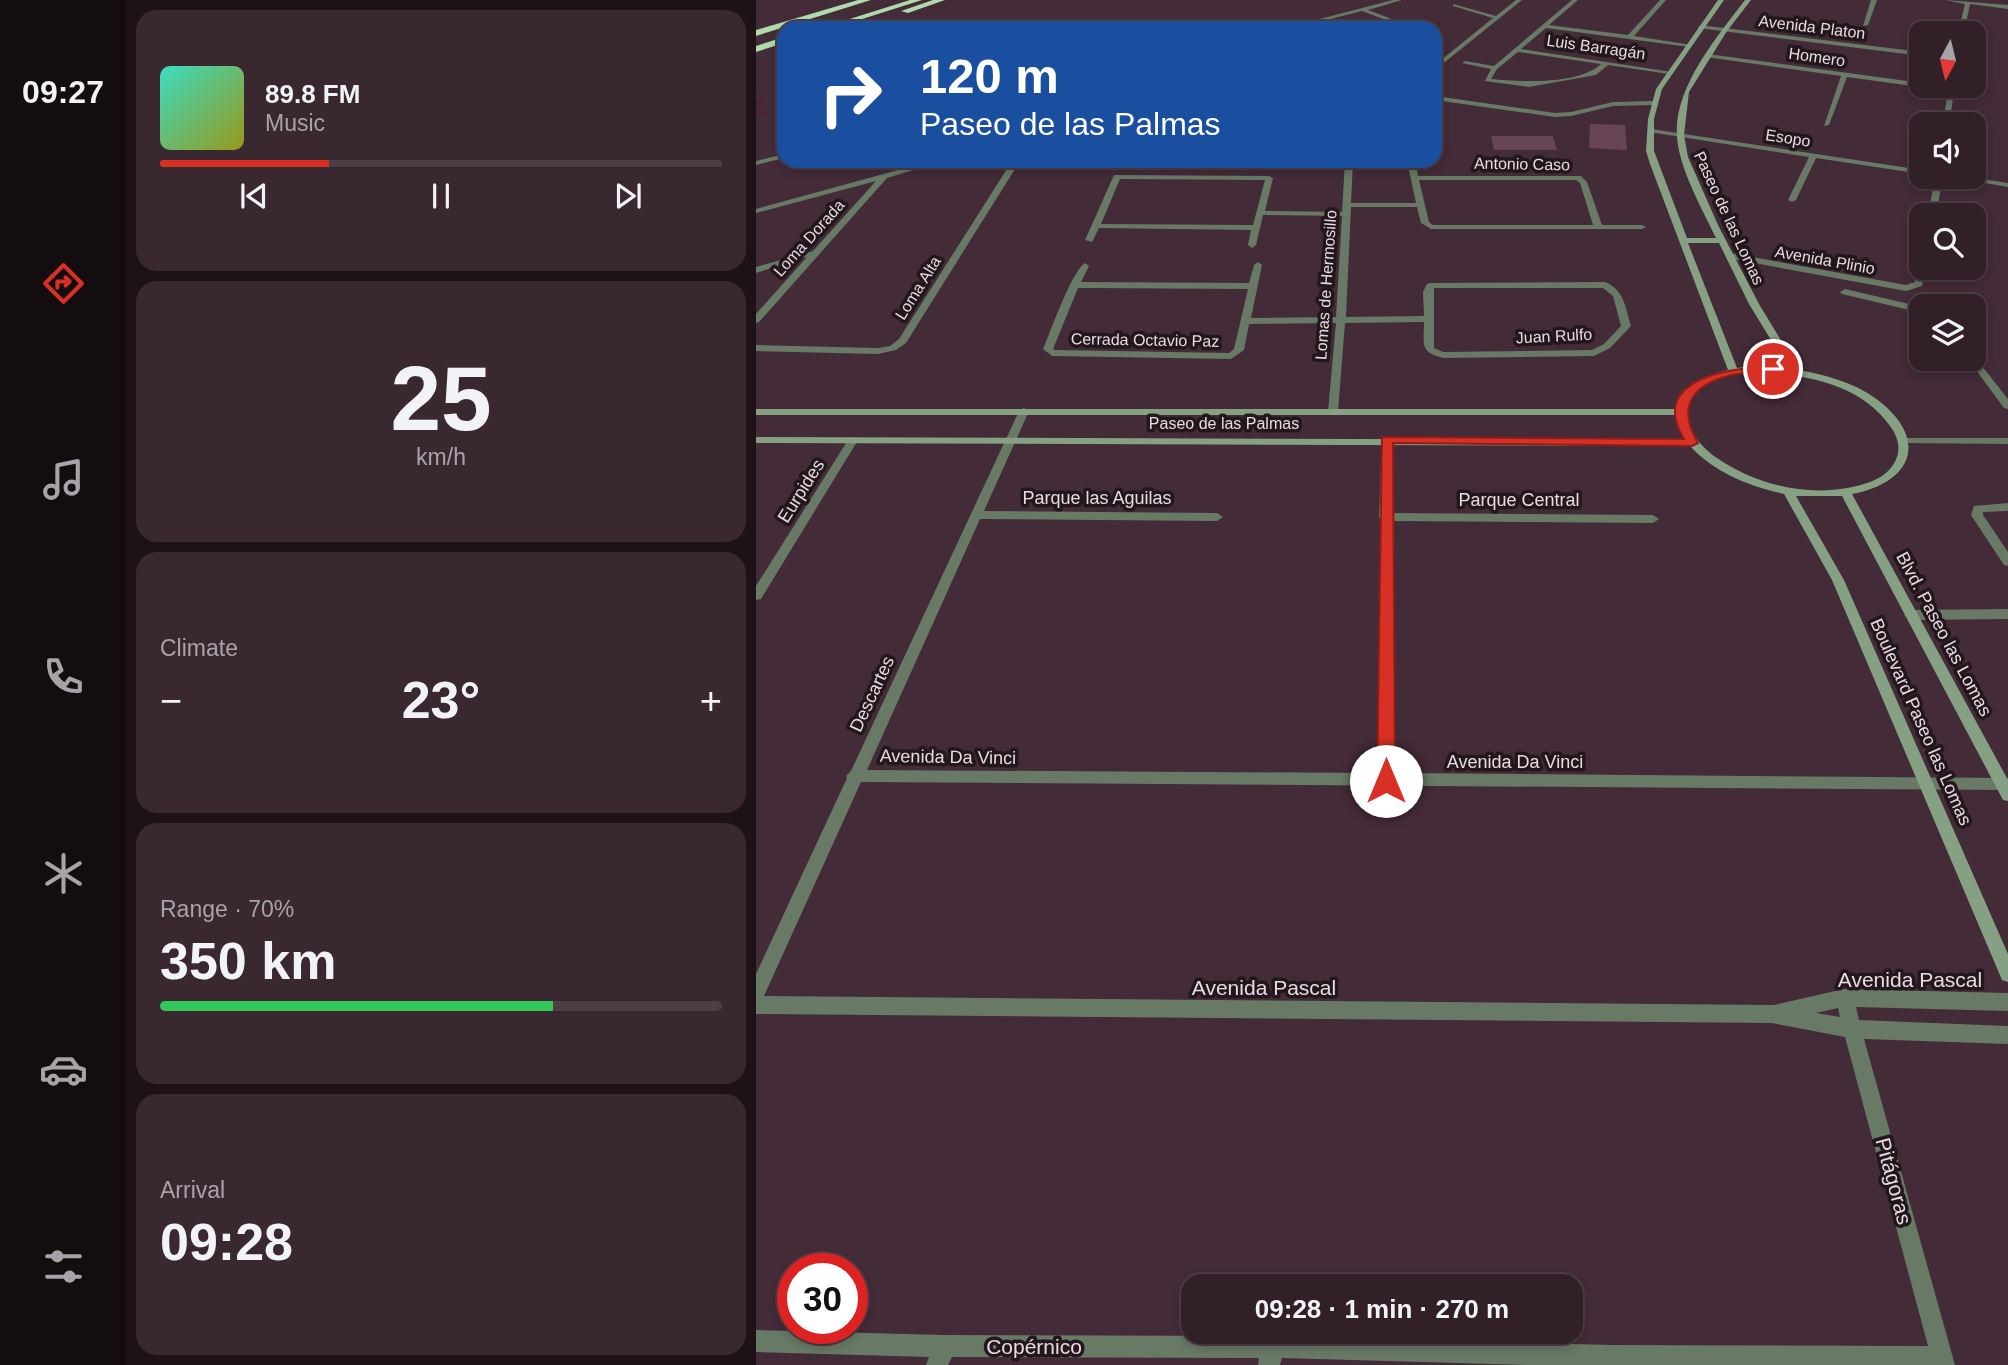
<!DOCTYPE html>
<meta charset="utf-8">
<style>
:root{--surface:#322029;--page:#3a2831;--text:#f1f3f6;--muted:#a8a3a8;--line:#4d3e46;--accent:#d93025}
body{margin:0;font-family:Helvetica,sans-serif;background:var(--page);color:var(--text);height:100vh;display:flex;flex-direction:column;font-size:26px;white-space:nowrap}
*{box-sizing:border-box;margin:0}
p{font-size:23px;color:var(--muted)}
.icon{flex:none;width:38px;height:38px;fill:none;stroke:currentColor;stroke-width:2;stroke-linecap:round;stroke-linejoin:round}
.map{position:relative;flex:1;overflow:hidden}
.drawer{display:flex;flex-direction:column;gap:10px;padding:10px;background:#1c1217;width:630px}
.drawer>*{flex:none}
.hud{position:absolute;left:21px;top:21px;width:665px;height:147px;border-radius:21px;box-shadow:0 4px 10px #0003,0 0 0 2px var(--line);background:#1a4fa0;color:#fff;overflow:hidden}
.needle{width:46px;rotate:187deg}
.fabs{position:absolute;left:1153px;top:21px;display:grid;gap:14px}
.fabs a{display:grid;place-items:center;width:77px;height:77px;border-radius:14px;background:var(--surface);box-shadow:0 4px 10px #0003,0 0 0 2px var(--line);font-size:35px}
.speed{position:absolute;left:21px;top:1253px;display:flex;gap:14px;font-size:35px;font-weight:700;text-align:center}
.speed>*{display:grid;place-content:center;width:91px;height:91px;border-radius:50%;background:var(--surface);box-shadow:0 4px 10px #0003,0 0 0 2px var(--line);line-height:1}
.speed .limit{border:10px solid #d22;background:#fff;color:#111}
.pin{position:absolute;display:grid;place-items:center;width:60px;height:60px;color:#fff;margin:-30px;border:4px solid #fff;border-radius:50%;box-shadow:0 2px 7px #0007}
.me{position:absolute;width:77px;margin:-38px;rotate:0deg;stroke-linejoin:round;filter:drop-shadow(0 0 5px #0008)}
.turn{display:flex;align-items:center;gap:24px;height:147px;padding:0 28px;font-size:32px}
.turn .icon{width:91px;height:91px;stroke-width:2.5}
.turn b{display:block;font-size:49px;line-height:60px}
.big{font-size:52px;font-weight:800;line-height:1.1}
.drawer .widget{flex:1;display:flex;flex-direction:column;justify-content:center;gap:10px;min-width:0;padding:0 24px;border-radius:21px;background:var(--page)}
.drawer .dial{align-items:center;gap:0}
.dial b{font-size:91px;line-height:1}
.song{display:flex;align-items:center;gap:21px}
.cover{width:84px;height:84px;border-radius:10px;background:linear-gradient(135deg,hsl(170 70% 55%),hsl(60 70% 35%))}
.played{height:7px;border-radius:4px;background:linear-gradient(90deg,var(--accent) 30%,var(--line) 30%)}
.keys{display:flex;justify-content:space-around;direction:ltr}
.heat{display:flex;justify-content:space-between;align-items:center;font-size:38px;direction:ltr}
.charge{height:10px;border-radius:5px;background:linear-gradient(90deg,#34c759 70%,var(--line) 0)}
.trip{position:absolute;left:425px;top:1274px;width:402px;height:70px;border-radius:21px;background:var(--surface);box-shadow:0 4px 10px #0003,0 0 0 2px var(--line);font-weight:800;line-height:70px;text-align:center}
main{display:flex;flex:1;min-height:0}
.tabs{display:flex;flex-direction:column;width:126px;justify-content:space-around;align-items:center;background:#140d10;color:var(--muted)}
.tabs .icon{width:49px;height:49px}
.tabs .active{color:var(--accent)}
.tabs b{font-size:32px;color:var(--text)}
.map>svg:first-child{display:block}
</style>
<main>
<nav class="tabs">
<b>09:27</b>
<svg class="icon active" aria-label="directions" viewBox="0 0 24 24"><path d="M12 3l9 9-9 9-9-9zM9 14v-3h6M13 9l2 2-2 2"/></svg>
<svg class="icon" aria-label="music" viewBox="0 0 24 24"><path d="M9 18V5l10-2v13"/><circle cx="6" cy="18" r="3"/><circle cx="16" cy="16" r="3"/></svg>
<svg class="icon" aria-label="phone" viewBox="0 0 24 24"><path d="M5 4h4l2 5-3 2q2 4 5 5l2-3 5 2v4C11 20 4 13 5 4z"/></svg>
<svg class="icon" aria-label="climate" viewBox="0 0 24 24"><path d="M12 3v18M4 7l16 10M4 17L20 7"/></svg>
<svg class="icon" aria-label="car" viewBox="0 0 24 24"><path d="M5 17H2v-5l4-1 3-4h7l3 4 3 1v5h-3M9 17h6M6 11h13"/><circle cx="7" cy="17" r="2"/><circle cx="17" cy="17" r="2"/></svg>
<svg class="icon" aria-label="filters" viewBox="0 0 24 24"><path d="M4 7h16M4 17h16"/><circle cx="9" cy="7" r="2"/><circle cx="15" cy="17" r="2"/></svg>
</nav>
<section class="drawer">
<div class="widget">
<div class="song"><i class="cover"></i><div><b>89.8 FM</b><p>Music</p></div></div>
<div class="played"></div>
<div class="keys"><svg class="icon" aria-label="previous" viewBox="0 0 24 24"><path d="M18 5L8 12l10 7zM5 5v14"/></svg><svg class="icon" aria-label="pause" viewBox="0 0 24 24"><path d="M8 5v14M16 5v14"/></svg><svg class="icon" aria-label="next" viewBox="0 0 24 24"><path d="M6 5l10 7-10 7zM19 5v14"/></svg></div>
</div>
<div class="widget dial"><b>25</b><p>km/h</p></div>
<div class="widget"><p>Climate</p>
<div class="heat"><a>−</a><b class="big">23°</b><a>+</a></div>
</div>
<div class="widget"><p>Range · 70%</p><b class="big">350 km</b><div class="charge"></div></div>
<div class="widget"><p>Arrival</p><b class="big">09:28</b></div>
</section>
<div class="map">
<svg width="1252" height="1365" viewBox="0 0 1252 1365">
<rect width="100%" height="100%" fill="#432b37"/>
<!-- green -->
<g fill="#674456">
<polygon points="834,124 869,125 871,150 833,148"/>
<polygon points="735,136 797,136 801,150 738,150"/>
</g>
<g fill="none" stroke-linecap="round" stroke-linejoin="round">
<!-- street -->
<g fill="#687966" fill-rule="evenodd">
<polygon points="637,0 646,0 612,10 659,28 651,28 606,11 539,28 529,28"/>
<polygon points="760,0 766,0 679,70 679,65 737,18 697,6 697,4 740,16"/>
<path d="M816 0H822L793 25 872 35 904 0H910L878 36 936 45 933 47 790 28 765 49 916 72 913 74 852 65 840 75 773 87 729 81 735 69 706 63 709 61 738 66ZM762 52H763L845 64C822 85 765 82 735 79L741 69Z"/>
<polygon points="1115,0 1121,0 1112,25 1107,26"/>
<polygon points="1189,0 1252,5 1252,9 1214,4 1208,33 1202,33 1209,4"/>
<polygon points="944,25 1166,52 1166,56 942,28"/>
<polygon points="952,54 1166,83 1166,86 1199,86 1193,124 1187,124 1192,91 1091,77 1073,125 1068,126 1085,76 950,57"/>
<polygon points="679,96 799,113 815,112 857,102 897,101 900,103 897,105 857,106 815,116 799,117 679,100"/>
<polygon points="679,124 682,123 685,125 679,130"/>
<polygon points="895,129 1166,170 1166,174 1060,158 1040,200 1036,202 1032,200 1053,157 893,132"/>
<polygon points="28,154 28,158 0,165 0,161"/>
<polygon points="175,161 187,161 131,178 3,322 0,323 0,314 51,257 0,273 0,267 57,251 120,181 0,213 0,209"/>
<polygon points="256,161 264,161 150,343 140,350 122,354 0,351 0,345 122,348 134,346 143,339"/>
<path d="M589 161H597L595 203H660L651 161H659L662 176H825L831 182 846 225H886L890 227 886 229H675L665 223 661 207H595L590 317 668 316 667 292 671 284 674 283 849 282C868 289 870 309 875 326L854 348 838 356 687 358C663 352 668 344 668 322L589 323 582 411 577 414 572 411 580 323 493 324 488 350 475 359 296 356 287 349C295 331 315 272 329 263L333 266 325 282 493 283 498 265 502 262 506 265 495 318 580 317 586 216 507 215 500 245 496 248 492 245 495 230 343 228 336 242 329 240 358 175 513 176 517 178 509 211 586 212ZM364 179 509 180 497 225 345 224ZM663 180H820L824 183 837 225H677L673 222ZM322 288H331L492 289 478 349 473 353 299 350 297 349ZM678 288H847L857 296 865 326 848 344 836 350 687 352 678 348Z"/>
<polygon points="1179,177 1187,177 1180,215 1172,215"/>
<polygon points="1194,177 1212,177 1252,183 1252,187"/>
<polygon points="974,253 1150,285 1159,282 1163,266 1170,268 1166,286 1150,291 971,258 970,256"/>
<polygon points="1089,289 1166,307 1166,313 1086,294 1084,292"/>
<polygon points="1218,356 1252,399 1252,409 1248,408 1212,359 1218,359"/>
<path d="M268 408 273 411 228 511 461 513 467 517 461 521 224 519 111 770 622 773 625 520 623 517 626 440 631 437 636 440 637 513 897 515 903 519 897 523 637 521 638 773 1252 778V790L105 782 8 996 1018 1005 1088 989 1252 993V1011L1100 1007 1103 1020 1252 1026V1044L1108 1039 1199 1365H770L526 1358 524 1365H502L503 1358 196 1357 192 1365H170L173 1357 0 1352V1330L189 1335 517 1336 855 1345 1172 1346 1089 1037 1016 1023 0 1014V974L91 778 90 776 95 771 263 411ZM1082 1008 1084 1017 1060 1013Z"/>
<polygon points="97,437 102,440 5,599 0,600 0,586 92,440"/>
<polygon points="1149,438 1252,438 1252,444 1145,443 1144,441"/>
<polygon points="1252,503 1252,511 1227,512 1227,515 1252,552 1252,566 1248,565 1215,515 1218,506"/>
<polygon points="1252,609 1252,619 1155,620 1148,615 1155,610"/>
</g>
<!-- secondary -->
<path fill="#85a082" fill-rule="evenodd" d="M962 0H968L906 89 898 119V151L931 238H960C946 209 923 168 921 137 917 88 961 37 989 0H995L971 31 933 92 928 135 932 157 962 225 1003 304 1043 370C1069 375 1097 382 1119 398 1173 437 1159 482 1096 494L1252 780V801L1247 800 1086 496H1040L1088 580 1252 954V982L1246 980 1076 580 1028 494C993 486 959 473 934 446L0 443V437L930 440 922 423 921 415H0V409H921C928 385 949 375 972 370L894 164 890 151 892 119 900 89ZM932 243H963L993 304 1032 368 996 366 981 368ZM996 372C1046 374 1103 382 1134 426 1143 438 1146 452 1137 465 1127 480 1108 485 1091 488 1048 496 1000 484 964 460 933 440 914 404 955 382 967 375 982 374 996 372Z"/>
<!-- highway -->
<g fill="#afdaab" fill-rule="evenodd">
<polygon points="102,0 115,0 0,36 0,30"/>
<polygon points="154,0 166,0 78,28 65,28"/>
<polygon points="177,0 189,0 152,13 145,11"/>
<polygon points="28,37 28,43 0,52 0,46"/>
</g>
</g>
<!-- shaded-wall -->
<polygon fill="#4a263a" points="5,98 12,113 0,116 0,100"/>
<!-- building -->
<polygon fill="#693753" stroke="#4a263a" stroke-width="2" points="0,94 5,98 0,100"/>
<!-- route -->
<path fill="#d93025" stroke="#8d1f18" stroke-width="2" d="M1017 366 1023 369 1021 371C1007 374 991 372 976 375 937 384 920 406 942 443L936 446 637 443 639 781 636 786H624L621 781 626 437 928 439C891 377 977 368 1017 366Z"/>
<g text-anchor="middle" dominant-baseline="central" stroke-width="7" stroke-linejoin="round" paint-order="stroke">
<!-- far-street labels -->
<g font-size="16" fill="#e9d9e0" stroke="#22171d">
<text transform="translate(1056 27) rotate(7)">Avenida Platon</text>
<text transform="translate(840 47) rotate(8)">Luis Barragán</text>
<text transform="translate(1061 57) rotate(8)">Homero</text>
<text transform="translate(1032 138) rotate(9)">Esopo</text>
<text transform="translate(766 164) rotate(1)">Antonio Caso</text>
<text transform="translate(973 218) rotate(65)">Paseo de las Lomas</text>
<text transform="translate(53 238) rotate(-48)">Loma Dorada</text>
<text transform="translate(1069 260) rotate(10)">Avenida Plinio</text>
<text transform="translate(570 285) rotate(-86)">Lomas de Hermosillo</text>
<text transform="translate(162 288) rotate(-58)">Loma Alta</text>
<text transform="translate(798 336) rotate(-3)">Juan Rulfo</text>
<text transform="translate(389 340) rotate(1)">Cerrada Octavio Paz</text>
<text x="468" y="423">Paseo de las Palmas</text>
</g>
<!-- street labels -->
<g font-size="18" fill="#e9d9e0" stroke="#22171d">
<text transform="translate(45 491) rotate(-58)">Eurpides</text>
<text x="341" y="498">Parque las Aguilas</text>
<text x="763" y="500">Parque Central</text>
<text transform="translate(1188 634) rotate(62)">Blvd. Paseo las Lomas</text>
<text transform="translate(116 694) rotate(-65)">Descartes</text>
<text transform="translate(1165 722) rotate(66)">Boulevard Paseo las Lomas</text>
<text transform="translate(192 757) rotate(1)">Avenida Da Vinci</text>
<text x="759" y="762">Avenida Da Vinci</text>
</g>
<!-- near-street labels -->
<g font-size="21" fill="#e9d9e0" stroke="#22171d">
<text x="1154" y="979">Avenida Pascal</text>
<text x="508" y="987">Avenida Pascal</text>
<text transform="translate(1138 1181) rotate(75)">Pitágoras</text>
<text x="278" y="1346">Copérnico</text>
</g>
</g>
</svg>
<div class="fabs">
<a><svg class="needle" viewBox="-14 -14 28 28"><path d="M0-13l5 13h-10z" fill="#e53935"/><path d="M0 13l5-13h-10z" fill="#a8a3a8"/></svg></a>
<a><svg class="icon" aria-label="sound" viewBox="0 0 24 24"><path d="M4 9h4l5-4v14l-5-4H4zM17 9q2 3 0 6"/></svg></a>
<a><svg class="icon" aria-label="search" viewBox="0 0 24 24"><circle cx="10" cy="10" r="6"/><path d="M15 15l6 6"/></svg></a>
<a><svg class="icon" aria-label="layers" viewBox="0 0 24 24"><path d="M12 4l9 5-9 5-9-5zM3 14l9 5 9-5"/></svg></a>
</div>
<div class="speed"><div class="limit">30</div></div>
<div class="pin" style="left:1017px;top:369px;background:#d93025"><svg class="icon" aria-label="arrive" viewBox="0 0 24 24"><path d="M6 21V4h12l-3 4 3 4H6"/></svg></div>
<svg class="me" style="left:630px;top:781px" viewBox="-20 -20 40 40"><circle r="19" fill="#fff"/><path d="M0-13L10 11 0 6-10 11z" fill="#d93025"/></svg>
<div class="trip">09:28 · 1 min · 270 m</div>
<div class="hud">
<div class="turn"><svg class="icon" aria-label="right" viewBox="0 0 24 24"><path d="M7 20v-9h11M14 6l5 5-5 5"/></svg><div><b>120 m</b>Paseo de las Palmas</div></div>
</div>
</div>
</main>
